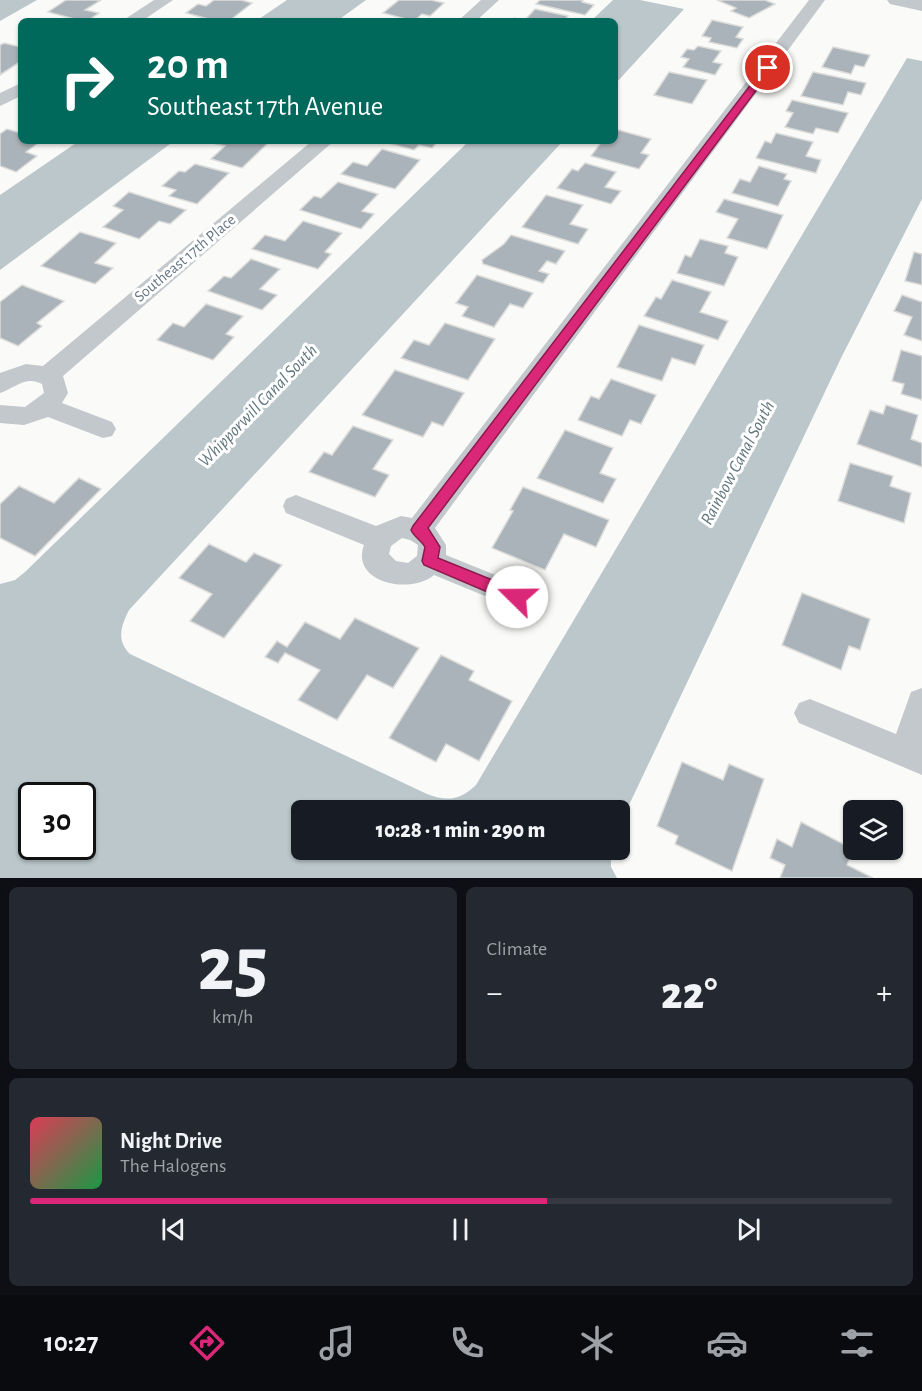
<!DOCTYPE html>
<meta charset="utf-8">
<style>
:root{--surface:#171b24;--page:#242831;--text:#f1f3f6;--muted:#9ea1a6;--line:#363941;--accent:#db2777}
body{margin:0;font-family:"Alegreya Sans",sans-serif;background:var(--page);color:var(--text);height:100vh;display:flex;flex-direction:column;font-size:22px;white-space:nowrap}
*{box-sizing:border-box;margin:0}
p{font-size:20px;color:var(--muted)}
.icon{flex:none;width:33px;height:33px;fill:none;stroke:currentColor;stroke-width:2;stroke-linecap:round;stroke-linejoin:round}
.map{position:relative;height:878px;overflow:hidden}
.details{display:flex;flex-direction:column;gap:9px;padding:9px;background:#0d0f14;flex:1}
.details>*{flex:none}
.hud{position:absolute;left:18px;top:18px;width:600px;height:126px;border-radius:9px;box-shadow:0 2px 4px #0004;background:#00695c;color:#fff;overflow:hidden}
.buttons{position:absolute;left:843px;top:800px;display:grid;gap:12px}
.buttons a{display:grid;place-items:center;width:60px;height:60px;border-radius:9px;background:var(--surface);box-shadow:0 2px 4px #0004;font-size:30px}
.speed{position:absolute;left:18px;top:782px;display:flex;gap:12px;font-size:30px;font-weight:700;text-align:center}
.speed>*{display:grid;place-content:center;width:78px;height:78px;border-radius:50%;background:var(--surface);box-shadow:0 2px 4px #0004;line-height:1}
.speed .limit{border:3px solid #111;border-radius:9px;background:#fff;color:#111}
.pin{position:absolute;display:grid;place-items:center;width:51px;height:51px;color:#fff;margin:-26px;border:3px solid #fff;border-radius:50%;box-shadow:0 2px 6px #0007}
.me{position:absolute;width:66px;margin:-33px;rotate:292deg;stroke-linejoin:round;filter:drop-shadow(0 0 4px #0008)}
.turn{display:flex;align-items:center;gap:21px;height:126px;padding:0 30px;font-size:27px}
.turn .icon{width:78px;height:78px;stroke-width:2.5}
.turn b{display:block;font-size:42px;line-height:51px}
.big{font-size:45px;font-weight:800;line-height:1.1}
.details .widget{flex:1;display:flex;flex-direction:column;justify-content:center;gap:9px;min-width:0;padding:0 21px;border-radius:9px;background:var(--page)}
.details .dial{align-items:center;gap:0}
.dial b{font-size:78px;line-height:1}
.song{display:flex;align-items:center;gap:18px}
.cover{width:72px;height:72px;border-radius:9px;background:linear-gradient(135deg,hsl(350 70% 55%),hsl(140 70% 35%))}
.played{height:6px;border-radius:3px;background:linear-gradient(90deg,var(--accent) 60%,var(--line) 60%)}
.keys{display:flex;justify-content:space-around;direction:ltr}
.heat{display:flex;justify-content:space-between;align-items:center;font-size:33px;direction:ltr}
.details .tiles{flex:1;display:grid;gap:9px;grid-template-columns:1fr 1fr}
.widget:last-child{grid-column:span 2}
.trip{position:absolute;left:291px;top:800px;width:339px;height:60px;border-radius:9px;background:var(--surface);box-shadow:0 2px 4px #0004;font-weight:800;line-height:60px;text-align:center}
.tab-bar{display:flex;height:96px;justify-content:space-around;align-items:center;background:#090b0e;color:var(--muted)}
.tab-bar .icon{width:42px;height:42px}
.tab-bar .current{color:var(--accent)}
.tab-bar b{font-size:27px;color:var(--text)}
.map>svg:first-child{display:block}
</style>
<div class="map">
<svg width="922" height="878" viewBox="0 0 922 878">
<rect width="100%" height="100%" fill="#fafaf8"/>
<!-- water -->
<g fill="#bbc7cb" fill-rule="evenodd">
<polygon points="0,0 37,0 0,21"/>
<polygon points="287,0 366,0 337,21 256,21"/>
<polygon points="613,0 640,0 684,9 615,84 615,21 591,21"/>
<path d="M907 58 922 61V199L841 358 620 824V810H302V849H611V867L617 878H0V584L15 580 25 572 469 141H563L129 610C121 626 116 640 130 654L427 794C448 802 460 800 476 785ZM32 795H82V846H32Z"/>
<polygon points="79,141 174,141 0,270 0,195"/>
</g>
<!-- building -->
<g fill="#aab3b9" stroke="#dcdcda" stroke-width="1.5">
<polygon points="66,0 101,0 85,10 99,13 87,21 82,21 48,12"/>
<polygon points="214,0 241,0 252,3 229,21 216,21 186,13 198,4 206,6"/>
<polygon points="399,0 431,0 444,3 430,16 422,14 414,21 383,13"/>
<polygon points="540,0 583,0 582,2 594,5 585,15 536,4"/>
<polygon points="717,0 765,0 775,4 749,18 731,11 736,8"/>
<polygon points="535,9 568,16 564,21 511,21 514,18 525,20"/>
<polygon points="712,20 743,27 736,37 743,39 737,48 709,42 711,38 702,36"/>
<polygon points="4,43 21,47 21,61 0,75 0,45"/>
<polygon points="698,46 721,51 713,62 722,64 715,75 683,67 689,59 681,57 687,49 694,50"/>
<polygon points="833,47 870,55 864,67 855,65 851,74 822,67"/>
<polygon points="669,72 707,80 692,104 654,95"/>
<polygon points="813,72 866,83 861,95 848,92 843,105 801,96"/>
<polygon points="792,100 848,113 838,133 816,128 813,134 785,127 793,113 786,111"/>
<polygon points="7,129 21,133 21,141 41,141 26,152 37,156 16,172 0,166 0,134"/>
<polygon points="615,129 651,139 641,153 649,155 639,169 591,156 602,141 615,141"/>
<polygon points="776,133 813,142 806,156 821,160 816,173 756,158 765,141 771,143"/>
<polygon points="215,141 270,141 242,168 211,159 225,146 213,143"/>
<polygon points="390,141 438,141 432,148 419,145 414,150 388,143"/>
<polygon points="382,149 420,160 395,189 341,174 353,162 367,166"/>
<polygon points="585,163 616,172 605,187 621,191 611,204 557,188 572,169 578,171"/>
<polygon points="195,164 229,173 197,204 169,196 176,190 162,186 179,171 185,172"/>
<polygon points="759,166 787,174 784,179 791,181 778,206 732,193 740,179 750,182"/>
<polygon points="338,182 378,194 362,211 374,214 361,229 300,210 314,196 321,198"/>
<polygon points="129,192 186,210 170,224 159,221 139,239 103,227 123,210 113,206"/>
<polygon points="546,195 583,205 570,224 588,229 578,244 522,227"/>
<polygon points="724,199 783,215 767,249 727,238 738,219 716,212"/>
<polygon points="303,221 342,233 325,252 331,254 318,269 252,249 265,235 285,241"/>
<polygon points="80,232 116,243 95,263 113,268 95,284 41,266"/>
<polygon points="511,235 565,251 556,264 547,261 539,271 549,274 543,283 483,264 482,260 504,244"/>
<polygon points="700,239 728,246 725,253 738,257 724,286 677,273 685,255 691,257"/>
<polygon points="914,252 922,254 922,285 905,281"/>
<polygon points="251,259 280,269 260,289 277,295 262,310 208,291 224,276 231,278"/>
<polygon points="477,275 533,293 523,308 510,304 494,327 462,316 468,307 456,303"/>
<polygon points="672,280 711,292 700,312 728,321 718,340 644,316 656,297 661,299"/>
<polygon points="22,285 64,301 37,323 42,326 18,346 0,338 0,302"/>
<polygon points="902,295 922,302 922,341 904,335 912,317 894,311"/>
<polygon points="206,304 243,316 226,334 234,337 213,360 157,340 173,323 184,327"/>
<polygon points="445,323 495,339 468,380 401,358 414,340 429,345"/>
<polygon points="639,325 704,345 695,365 672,358 662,381 617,367"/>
<polygon points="901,350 922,356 922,400 901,394 904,384 892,381"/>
<polygon points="395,370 464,393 443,426 432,422 423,437 362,415"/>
<polygon points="611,379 656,395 641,424 630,420 622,436 578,420 591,396 599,399"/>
<polygon points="886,405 918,415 911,439 922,443 922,467 857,444 870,410 883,414"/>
<polygon points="353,426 393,440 373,469 389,475 375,497 309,472 324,452 332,455"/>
<polygon points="565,430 613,448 600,473 616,479 603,503 537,478"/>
<polygon points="850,463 893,476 890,486 911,493 904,523 838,501"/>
<polygon points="79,478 101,489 35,556 0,538 0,504 19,486 54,503"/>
<polygon points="523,487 609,520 596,547 564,534 545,570 492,548 513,511 510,510"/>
<polygon points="209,544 246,562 254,553 282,565 224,638 190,621 212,594 179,578"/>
<polygon points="802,593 870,619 860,650 849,646 841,670 782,645"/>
<polygon points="355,618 419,648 393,688 367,675 337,720 298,700 320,670 285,653 278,663 265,657 277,641 287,647 305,622 340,639"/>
<polygon points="441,655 474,671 469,680 512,701 479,761 446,744 436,762 389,738"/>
<polygon points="682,762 723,780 729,764 764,779 732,871 675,844 678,836 657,826"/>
<polygon points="801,822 853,849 847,865 873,878 780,878 785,865 770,858 777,839 792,847"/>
</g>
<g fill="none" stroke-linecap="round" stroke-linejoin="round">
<!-- minor -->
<g fill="#c3c8cc" fill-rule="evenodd">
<polygon points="154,0 173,0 142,21 122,21"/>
<polygon points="481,0 499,0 476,21 458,21"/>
<path d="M809 0H825L435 528 446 545V555L527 588 531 597 527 606 517 609 434 575C411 595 350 583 364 545L286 513 283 506 286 499 296 495 376 526 401 516 412 518ZM402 538 410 540 418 545 417 556 408 563 396 561 389 554 391 546Z"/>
<polygon points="21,83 21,96 0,106 0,93"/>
<path d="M312 141H334L63 376 68 393 62 403 112 422 116 429 112 436 103 438 48 417 24 425 0 423V405L25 407 44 393 42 384C26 375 15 388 0 393V373L26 364 43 366Z"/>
<polygon points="922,688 922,775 799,723 794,713 799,703 810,699 896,734 911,692"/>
</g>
<!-- tertiary -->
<polygon fill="#c3c8cc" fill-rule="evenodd" points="887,0 922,0 922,11 890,4"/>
</g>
<!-- route -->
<path fill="#db2777" stroke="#8e194d" stroke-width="1.5" d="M765 66 773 68 428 528 440 547 438 558 522 592 524 597 522 602 517 604 511 602 424 565 422 561 425 547C421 540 414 537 411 530L413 526Z"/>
<g text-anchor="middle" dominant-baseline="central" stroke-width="6" stroke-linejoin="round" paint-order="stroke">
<!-- street labels -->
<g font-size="16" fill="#657683" stroke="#fff">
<text transform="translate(185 258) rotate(-40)">Southeast 17th Place</text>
</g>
<!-- water labels -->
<g font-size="18" font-style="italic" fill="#60757c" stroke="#fff">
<text transform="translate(258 406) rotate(-46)">Whipporwill Canal South</text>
<text transform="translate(738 463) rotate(-62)">Rainbow Canal South</text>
</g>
</g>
</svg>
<div class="buttons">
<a><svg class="icon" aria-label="layers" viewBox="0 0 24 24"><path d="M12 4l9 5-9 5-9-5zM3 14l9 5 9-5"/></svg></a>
</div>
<div class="speed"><div class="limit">30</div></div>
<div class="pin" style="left:768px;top:68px;background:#d93025"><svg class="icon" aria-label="arrive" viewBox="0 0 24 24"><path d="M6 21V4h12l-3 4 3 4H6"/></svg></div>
<svg class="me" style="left:517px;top:597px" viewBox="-20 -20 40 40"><circle r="19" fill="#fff"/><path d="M0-13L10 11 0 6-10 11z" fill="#db2777"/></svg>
<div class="trip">10:28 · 1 min · 290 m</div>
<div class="hud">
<div class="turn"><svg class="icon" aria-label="right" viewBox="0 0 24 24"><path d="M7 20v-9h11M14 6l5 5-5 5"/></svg><div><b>20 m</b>Southeast 17th Avenue</div></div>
</div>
</div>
<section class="details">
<div class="tiles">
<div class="widget dial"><b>25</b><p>km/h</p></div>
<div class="widget"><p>Climate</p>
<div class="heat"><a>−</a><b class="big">22°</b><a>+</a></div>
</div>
<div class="widget">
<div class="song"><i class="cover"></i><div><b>Night Drive</b><p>The Halogens</p></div></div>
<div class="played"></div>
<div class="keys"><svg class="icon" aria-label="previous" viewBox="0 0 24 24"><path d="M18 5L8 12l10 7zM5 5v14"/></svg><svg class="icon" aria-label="pause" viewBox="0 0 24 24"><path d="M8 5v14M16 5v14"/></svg><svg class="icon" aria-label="next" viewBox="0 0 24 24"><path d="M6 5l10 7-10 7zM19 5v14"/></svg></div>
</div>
</div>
</section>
<nav class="tab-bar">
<b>10:27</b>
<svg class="icon current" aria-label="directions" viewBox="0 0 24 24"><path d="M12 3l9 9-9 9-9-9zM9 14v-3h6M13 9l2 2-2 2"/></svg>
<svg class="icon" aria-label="music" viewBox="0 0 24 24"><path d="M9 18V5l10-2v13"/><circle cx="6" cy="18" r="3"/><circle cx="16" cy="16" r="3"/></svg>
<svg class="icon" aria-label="phone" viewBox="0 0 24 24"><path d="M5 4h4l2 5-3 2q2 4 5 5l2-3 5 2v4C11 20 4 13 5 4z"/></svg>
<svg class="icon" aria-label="climate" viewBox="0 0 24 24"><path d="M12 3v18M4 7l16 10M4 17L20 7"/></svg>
<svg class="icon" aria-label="car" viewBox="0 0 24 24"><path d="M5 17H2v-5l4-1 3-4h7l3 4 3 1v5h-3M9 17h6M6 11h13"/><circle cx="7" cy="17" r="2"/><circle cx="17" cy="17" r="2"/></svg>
<svg class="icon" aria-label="filters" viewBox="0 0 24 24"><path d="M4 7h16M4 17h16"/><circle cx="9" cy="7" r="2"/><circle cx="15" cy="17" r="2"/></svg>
</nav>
